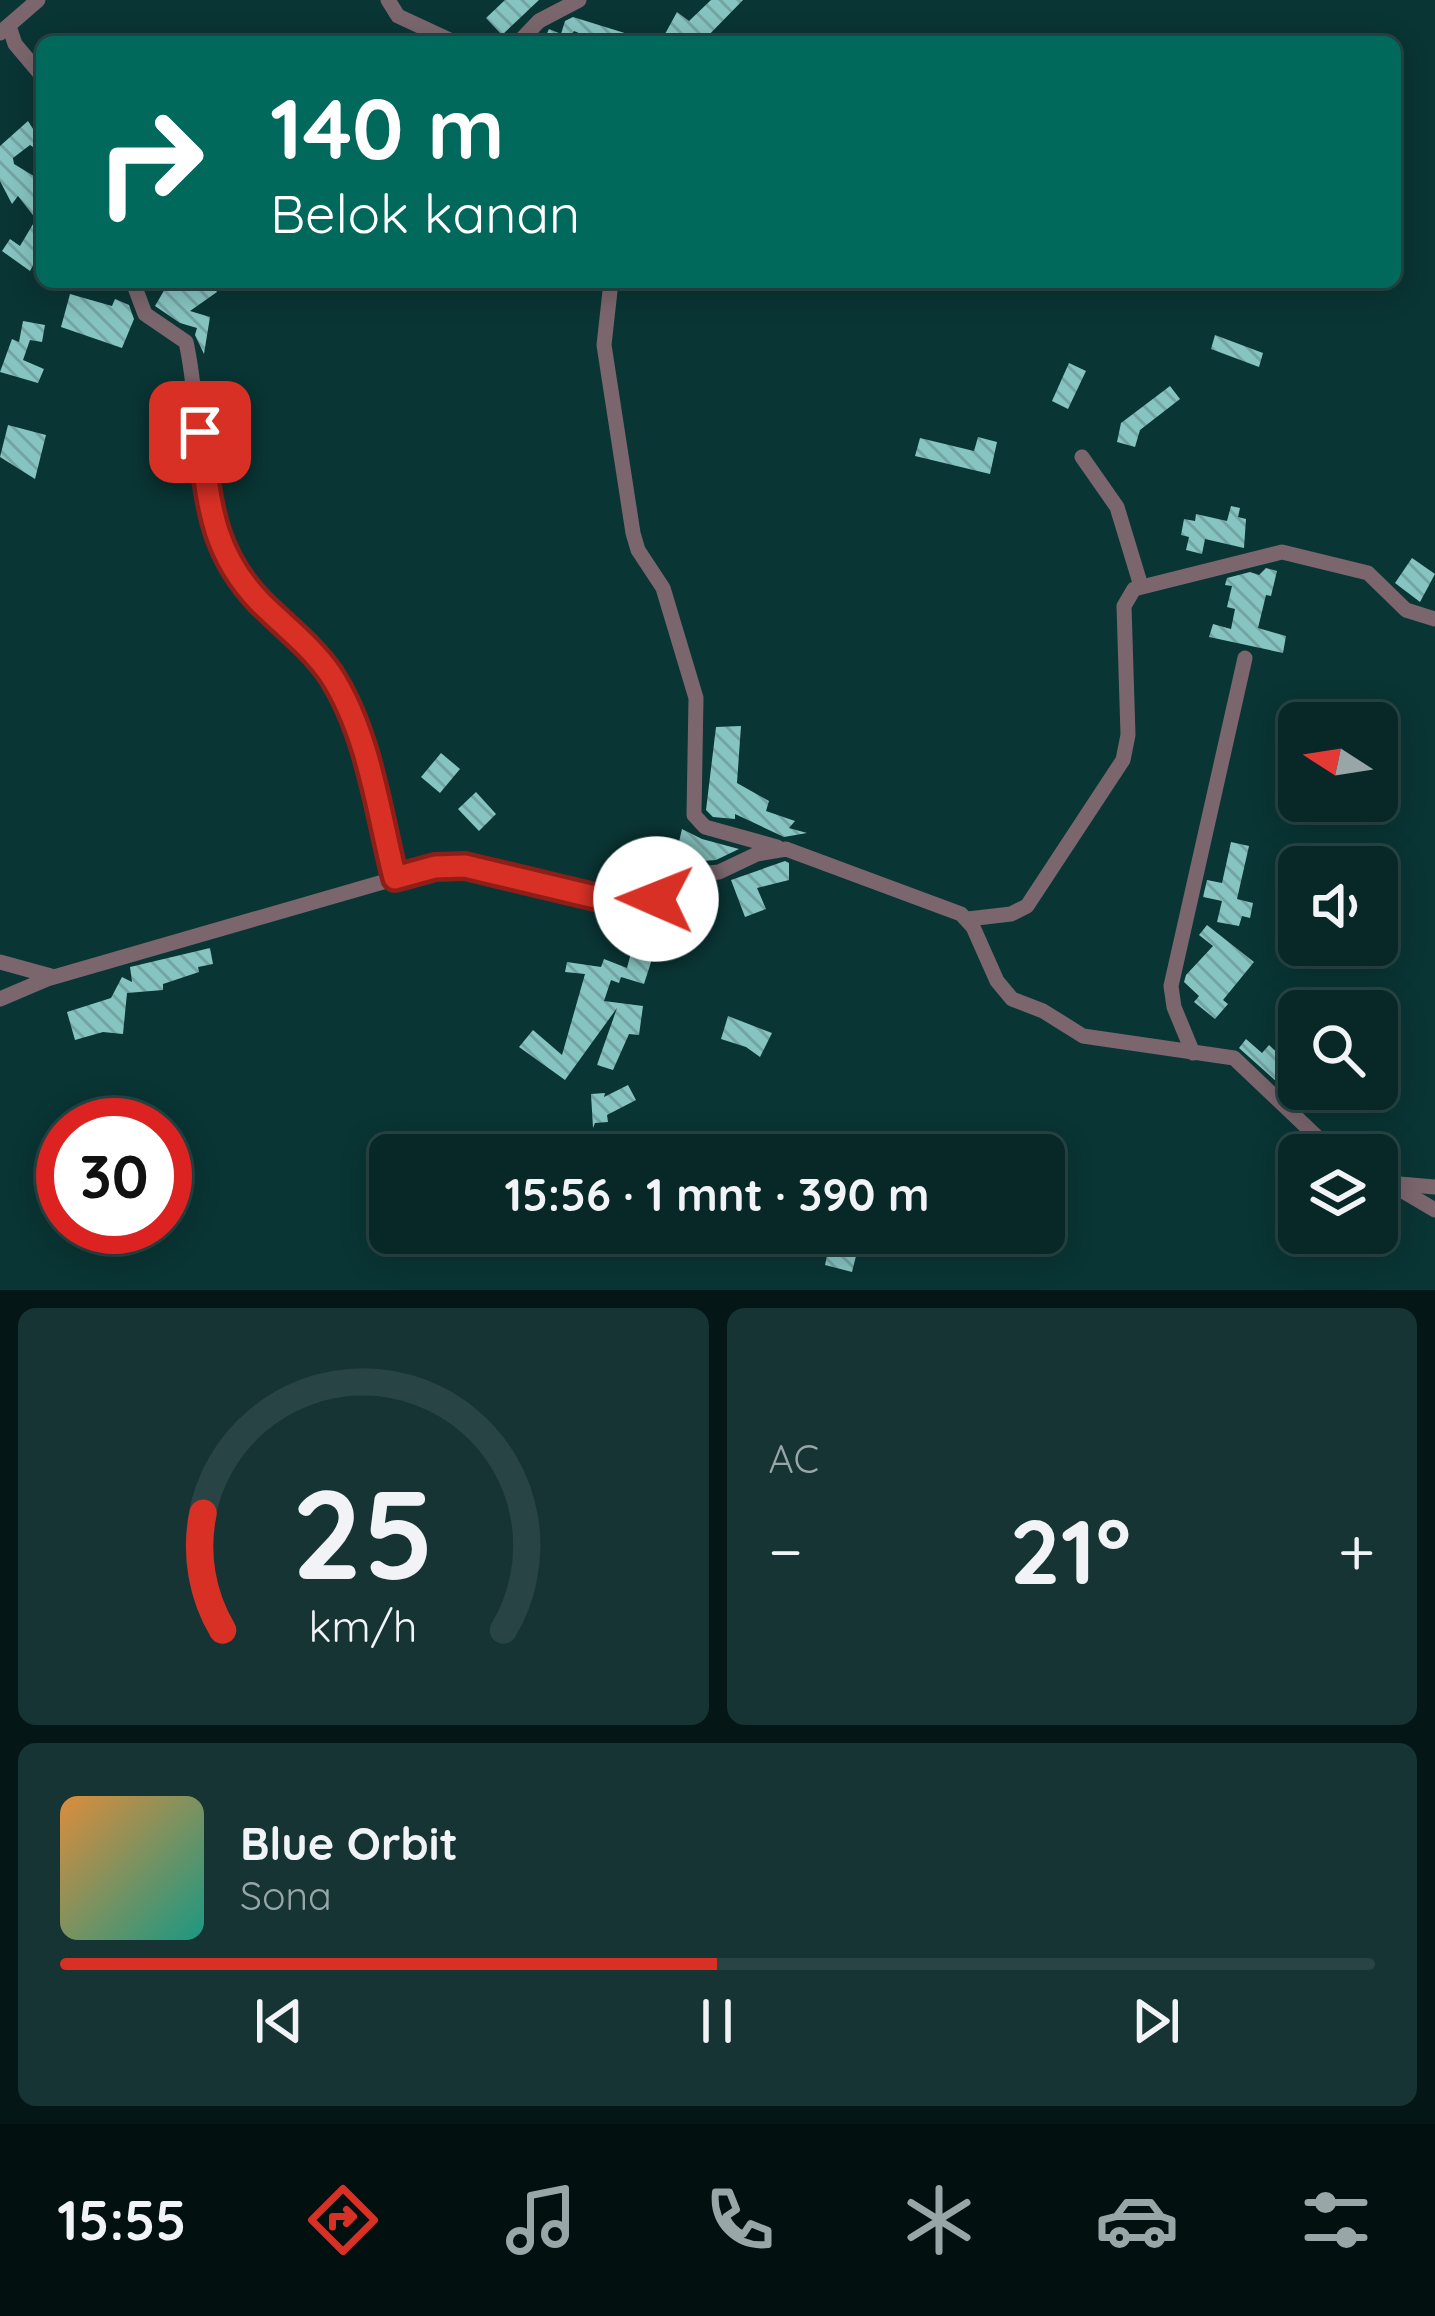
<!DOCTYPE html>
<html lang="id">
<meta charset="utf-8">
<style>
:root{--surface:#072827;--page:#153433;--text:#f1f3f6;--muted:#98a6a7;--line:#284444;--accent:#d93025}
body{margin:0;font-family:Quicksand,sans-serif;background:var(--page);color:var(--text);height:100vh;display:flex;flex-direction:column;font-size:45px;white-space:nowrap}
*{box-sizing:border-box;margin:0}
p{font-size:39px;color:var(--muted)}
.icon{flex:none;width:66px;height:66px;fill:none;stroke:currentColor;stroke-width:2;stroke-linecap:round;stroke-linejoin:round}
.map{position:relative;height:1290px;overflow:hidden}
.panel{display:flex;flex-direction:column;gap:18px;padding:18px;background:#041615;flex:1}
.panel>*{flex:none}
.guide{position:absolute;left:36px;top:36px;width:1365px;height:252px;border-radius:18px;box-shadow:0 6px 30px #0003,0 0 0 3px var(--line);background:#00695c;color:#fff;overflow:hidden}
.needle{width:78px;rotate:282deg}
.controls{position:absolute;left:1278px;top:702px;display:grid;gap:24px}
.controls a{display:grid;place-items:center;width:120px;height:120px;border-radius:18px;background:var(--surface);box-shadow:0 6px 30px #0003,0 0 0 3px var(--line);font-size:60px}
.speed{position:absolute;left:36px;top:1098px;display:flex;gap:24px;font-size:60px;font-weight:700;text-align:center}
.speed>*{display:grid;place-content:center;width:156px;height:156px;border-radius:50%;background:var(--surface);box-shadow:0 6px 30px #0003,0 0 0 3px var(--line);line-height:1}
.speed .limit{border:18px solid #d22;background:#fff;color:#111}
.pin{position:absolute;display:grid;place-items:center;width:102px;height:102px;color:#fff;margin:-51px;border-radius:24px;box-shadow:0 6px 18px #0006}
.me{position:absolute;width:132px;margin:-66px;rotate:271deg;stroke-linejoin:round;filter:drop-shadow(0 0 9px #0008)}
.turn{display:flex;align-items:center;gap:42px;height:252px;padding:0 36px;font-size:54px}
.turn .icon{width:156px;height:156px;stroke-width:2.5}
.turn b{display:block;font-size:84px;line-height:102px}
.big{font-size:90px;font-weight:700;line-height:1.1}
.panel .widget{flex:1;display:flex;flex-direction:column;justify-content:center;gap:18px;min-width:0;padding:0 42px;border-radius:18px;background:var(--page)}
.panel .dial{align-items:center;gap:0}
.dial svg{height:312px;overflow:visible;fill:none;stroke:var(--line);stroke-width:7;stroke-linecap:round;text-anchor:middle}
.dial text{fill:var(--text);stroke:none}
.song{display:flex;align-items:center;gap:36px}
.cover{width:144px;height:144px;border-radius:18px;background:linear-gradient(135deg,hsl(30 70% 55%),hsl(170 70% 35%))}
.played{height:12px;border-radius:6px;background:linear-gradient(90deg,var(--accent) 50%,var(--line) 50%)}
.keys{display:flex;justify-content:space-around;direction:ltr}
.heat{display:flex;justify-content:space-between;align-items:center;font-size:66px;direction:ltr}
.panel .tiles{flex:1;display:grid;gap:18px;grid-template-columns:1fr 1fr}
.widget:last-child{grid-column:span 2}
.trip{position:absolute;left:369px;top:1134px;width:696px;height:120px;border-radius:18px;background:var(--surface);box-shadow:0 6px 30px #0003,0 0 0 3px var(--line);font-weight:700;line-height:120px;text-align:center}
.dock{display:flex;height:192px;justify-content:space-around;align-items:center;background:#031010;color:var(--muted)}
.dock .icon{width:84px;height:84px}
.dock .current{color:var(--accent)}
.dock b{font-size:54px;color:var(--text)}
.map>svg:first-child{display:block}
</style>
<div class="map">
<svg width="1435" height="1290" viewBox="0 0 1435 1290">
<defs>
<pattern id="building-back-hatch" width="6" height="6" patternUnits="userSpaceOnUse" patternTransform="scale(3)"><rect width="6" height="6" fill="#86c4c1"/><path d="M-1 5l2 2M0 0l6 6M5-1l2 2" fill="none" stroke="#74a4a2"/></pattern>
</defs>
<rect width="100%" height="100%" fill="#093534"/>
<!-- building -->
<g fill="url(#building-back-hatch)">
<polygon points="505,0 539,0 502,35 486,18"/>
<polygon points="711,0 743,0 702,42 686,42 687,39 665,34 677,12 689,21"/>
<polygon points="573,17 644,39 644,42 600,42 574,31 569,39 574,42 543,42 549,29 561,34 565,21"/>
<polygon points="28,121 42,143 42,153 30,145 13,158 14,164 42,181 42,249 30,271 2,251 10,239 20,246 36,219 18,196 12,204 0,181 0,146"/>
<polygon points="169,282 210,282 217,292 190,311 210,317 204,354 195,335 197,328 180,323 155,306"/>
<polygon points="70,294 112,306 115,299 129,305 134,319 122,348 61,327"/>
<polygon points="23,321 45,325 42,342 30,340 23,360 44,369 38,383 0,372 12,339 19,342"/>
<polygon points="1215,335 1263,353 1259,367 1211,349"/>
<polygon points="1069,363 1086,371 1068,409 1052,401"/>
<polygon points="1170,386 1180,399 1140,430 1135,447 1117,442 1121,423"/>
<polygon points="8,425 46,435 35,479 0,457"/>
<polygon points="978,437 997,442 990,474 915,456 920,438 974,451"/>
<polygon points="1231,506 1240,508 1238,517 1246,519 1244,548 1205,539 1202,554 1186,550 1189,537 1181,535 1184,519 1195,521 1196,514 1227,521"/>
<polygon points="1412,558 1435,574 1420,602 1395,583"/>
<polygon points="1266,568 1277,571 1271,596 1266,595 1258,628 1286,636 1283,653 1209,637 1213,624 1231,629 1235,609 1227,607 1232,586 1225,585 1227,578 1250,572 1259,575"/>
<polygon points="741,726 737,783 769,801 766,811 795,821 789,828 807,833 784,837 735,814 735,819 713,817 706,810 716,727"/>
<polygon points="441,753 460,769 440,793 421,777"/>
<polygon points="476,792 496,814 479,831 458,809"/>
<polygon points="682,829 702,839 739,849 716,860 674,863"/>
<polygon points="1231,842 1249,846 1237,899 1253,903 1250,918 1242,916 1239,926 1217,922 1222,901 1203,897 1207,880 1222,883"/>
<polygon points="785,861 789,863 789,880 757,888 766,909 745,917 731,880"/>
<polygon points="1207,925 1254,962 1223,1000 1228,1004 1215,1019 1194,1002 1199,996 1184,982 1186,975 1213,946 1199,935"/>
<polygon points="210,948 213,964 198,967 199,972 163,984 163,990 127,993 123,1034 103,1032 75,1040 67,1012 111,998 122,977 132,982 130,967"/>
<polygon points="632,949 653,956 644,984 621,977 619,983 611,980 604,1001 643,1006 639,1035 629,1034 613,1070 597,1065 617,1008 565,1080 519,1047 533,1030 562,1055 585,974 565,972 567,962 601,967 604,959 627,968"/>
<polygon points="728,1016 772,1033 760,1057 746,1047 721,1039"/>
<polygon points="1246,1039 1262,1053 1269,1045 1299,1073 1299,1080 1292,1087 1283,1078 1278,1083 1239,1048"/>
<polygon points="628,1085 636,1100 607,1115 608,1122 595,1123 593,1128 591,1094 605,1093 604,1097"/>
<polygon points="801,1233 832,1233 831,1238 852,1244 850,1251 857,1252 852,1272 825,1265 828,1251 799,1243"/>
</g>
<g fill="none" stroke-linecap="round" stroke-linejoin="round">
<!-- street -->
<g stroke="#7b666d" stroke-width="15">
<polyline points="388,0 398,16 454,42"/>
<polyline points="9,26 15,44 42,76"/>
<polyline points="0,33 38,0"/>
<polyline points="519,42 539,21 579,0"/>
<path d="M133 282 145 314 186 342C200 402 197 498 222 551 246 602 301 629 331 676 369 735 378 811 395 878"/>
<polyline points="611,282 604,345 633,533 638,550 663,588 696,698 694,815 705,827 777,847"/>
<polyline points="1082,457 1117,507 1141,586"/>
<polyline points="968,919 1011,914 1027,906 1123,760 1128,735 1124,606 1134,589 1282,552 1368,573 1406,610 1435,619"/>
<polyline points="0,962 51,976"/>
<polyline points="0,999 47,979 435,867 479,867 620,903 649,903 687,875 719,872 757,854 786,849 961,914 973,927 997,981 1012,999 1043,1011 1083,1036 1234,1058 1336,1155"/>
<polyline points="1193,1053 1174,1007 1171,986 1245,658"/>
<polyline points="1377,1182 1435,1187"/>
<polyline points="1396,1187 1435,1210"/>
</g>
</g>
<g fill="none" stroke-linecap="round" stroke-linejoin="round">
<!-- route casing -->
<g stroke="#8d1f18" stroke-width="30">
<path id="route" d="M200 432C209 500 210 550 260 602 284 626 312 647 331 675 369 734 378 811 395 878L435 867 465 866 620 903 642 905 656 899"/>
</g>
<!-- route -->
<use href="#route" stroke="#d93025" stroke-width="21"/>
</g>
</svg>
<div class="controls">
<a><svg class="needle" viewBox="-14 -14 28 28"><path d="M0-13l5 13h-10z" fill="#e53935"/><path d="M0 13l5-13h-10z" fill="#98a6a7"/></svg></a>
<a><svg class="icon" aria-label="sound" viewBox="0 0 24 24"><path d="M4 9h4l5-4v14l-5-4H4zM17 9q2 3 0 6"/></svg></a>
<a><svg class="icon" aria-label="search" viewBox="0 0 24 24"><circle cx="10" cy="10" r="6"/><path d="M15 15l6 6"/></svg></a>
<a><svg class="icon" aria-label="layers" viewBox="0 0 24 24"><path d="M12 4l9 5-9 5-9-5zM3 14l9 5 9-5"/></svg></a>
</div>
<div class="speed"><div class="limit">30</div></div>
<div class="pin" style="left:200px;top:432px;background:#d93025"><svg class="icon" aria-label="arrive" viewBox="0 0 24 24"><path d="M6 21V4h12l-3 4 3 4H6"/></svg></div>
<svg class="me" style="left:656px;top:899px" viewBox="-20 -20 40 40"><circle r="19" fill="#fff"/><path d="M0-13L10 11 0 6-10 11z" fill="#d93025"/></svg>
<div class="trip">15:56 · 1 mnt · 390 m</div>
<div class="guide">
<div class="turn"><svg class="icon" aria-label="right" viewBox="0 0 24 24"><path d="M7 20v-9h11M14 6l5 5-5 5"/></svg><div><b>140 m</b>Belok kanan</div></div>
</div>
</div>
<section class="panel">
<div class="tiles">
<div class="widget dial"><svg viewBox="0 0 100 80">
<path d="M14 69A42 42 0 1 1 86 69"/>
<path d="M14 69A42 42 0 0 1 9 39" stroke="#d93025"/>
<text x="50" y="56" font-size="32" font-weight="700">25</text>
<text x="50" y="72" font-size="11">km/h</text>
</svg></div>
<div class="widget"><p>AC</p>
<div class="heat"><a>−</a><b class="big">21°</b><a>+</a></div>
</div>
<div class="widget">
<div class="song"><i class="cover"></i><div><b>Blue Orbit</b><p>Sona</p></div></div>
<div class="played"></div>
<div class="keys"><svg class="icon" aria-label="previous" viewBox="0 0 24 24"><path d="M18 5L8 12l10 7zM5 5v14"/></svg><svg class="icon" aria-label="pause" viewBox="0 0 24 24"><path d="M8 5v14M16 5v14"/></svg><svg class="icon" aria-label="next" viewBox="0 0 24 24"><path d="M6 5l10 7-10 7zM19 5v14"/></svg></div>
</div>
</div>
</section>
<nav class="dock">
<b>15:55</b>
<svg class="icon current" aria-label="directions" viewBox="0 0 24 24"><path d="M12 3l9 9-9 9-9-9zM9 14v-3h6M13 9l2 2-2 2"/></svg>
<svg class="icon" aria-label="music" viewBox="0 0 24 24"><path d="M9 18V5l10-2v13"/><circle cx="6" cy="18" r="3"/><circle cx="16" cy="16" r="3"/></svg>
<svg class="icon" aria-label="phone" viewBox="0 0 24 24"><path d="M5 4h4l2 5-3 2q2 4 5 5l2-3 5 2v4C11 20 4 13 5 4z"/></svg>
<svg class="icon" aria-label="climate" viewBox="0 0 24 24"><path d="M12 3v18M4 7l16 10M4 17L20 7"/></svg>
<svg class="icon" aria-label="car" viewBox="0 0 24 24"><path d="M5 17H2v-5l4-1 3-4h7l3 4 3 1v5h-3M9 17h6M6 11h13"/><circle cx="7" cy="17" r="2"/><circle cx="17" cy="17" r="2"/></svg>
<svg class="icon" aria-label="filters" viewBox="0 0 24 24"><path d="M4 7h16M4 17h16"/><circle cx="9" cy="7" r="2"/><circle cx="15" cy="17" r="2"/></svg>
</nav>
